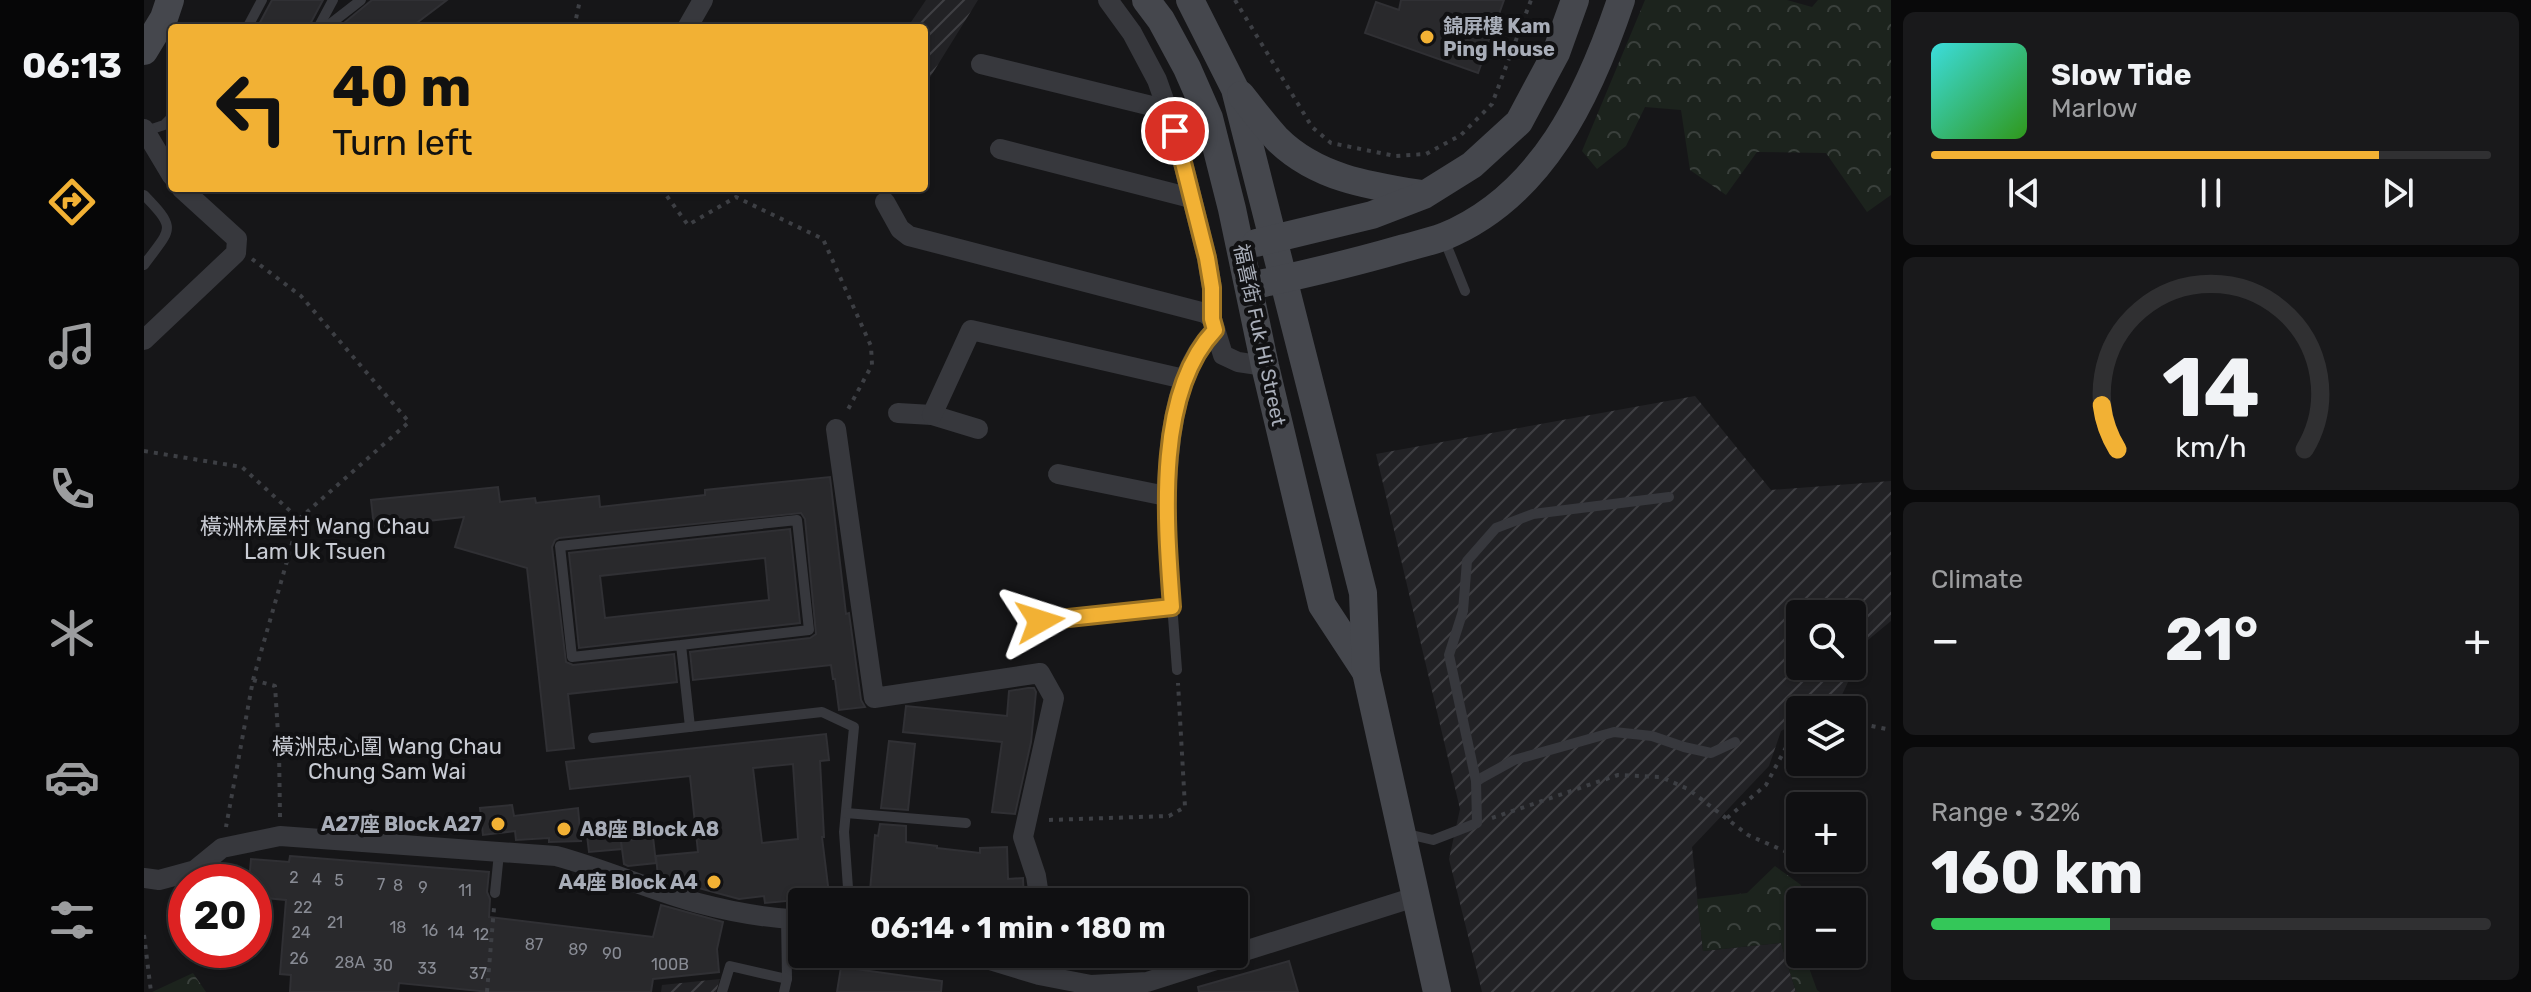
<!DOCTYPE html>
<meta charset="utf-8">
<style>
:root{--surface:#101012;--page:#19191b;--text:#f1f3f6;--muted:#9c9d9f;--line:#303032;--accent:#f2b134}
body{margin:0;font-family:Rubik,"Noto Sans TC",sans-serif;background:var(--page);color:var(--text);height:100vh;display:flex;flex-direction:column;font-size:30px;white-space:nowrap}
*{box-sizing:border-box;margin:0}
p{font-size:26px;color:var(--muted)}
.icon{flex:none;width:44px;height:44px;fill:none;stroke:currentColor;stroke-width:2;stroke-linecap:round;stroke-linejoin:round}
.map{position:relative;flex:1;overflow:hidden}
.side{display:flex;flex-direction:column;gap:12px;padding:12px;background:#09090a;width:640px}
.side>*{flex:none}
.top-card{position:absolute;left:24px;top:24px;width:760px;height:168px;border-radius:8px;box-shadow:0 2px 6px #0004,0 0 0 2px var(--line);background:#f2b134;color:#111;overflow:hidden}
.tools{position:absolute;left:1642px;top:600px;display:grid;gap:16px}
.tools a{display:grid;place-items:center;width:80px;height:80px;border-radius:8px;background:var(--surface);box-shadow:0 2px 6px #0004,0 0 0 2px var(--line);font-size:40px}
.speed{position:absolute;left:24px;top:864px;display:flex;gap:16px;font-size:40px;font-weight:700;text-align:center}
.speed>*{display:grid;place-content:center;width:104px;height:104px;border-radius:50%;background:var(--surface);box-shadow:0 2px 6px #0004,0 0 0 2px var(--line);line-height:1}
.speed .limit{border:12px solid #d22;background:#fff;color:#111}
.pin{position:absolute;display:grid;place-items:center;width:68px;height:68px;color:#fff;margin:-34px;border:4px solid #fff;border-radius:50%;box-shadow:0 2px 8px #0007}
.me{position:absolute;width:88px;margin:-44px;rotate:84deg;stroke-linejoin:round;filter:drop-shadow(0 0 6px #0008)}
.turn{display:flex;align-items:center;gap:28px;height:168px;padding:0 32px;font-size:36px}
.turn .icon{width:104px;height:104px;stroke-width:2.5}
.turn b{display:block;font-size:56px;line-height:68px}
.big{font-size:60px;font-weight:700;line-height:1.1}
.side .widget{flex:1;display:flex;flex-direction:column;justify-content:center;gap:12px;min-width:0;padding:0 28px;border-radius:12px;background:var(--page)}
.side .dial{align-items:center;gap:0}
.dial svg{height:208px;overflow:visible;fill:none;stroke:var(--line);stroke-width:7;stroke-linecap:round;text-anchor:middle}
.dial text{fill:var(--text);stroke:none}
.song{display:flex;align-items:center;gap:24px}
.cover{width:96px;height:96px;border-radius:12px;background:linear-gradient(135deg,hsl(180 70% 55%),hsl(110 70% 35%))}
.played{height:8px;border-radius:4px;background:linear-gradient(90deg,var(--accent) 80%,var(--line) 80%)}
.keys{display:flex;justify-content:space-around;direction:ltr}
.heat{display:flex;justify-content:space-between;align-items:center;font-size:44px;direction:ltr}
.charge{height:12px;border-radius:6px;background:linear-gradient(90deg,#34c759 32%,var(--line) 0)}
.trip{position:absolute;left:644px;top:888px;width:460px;height:80px;border-radius:8px;background:var(--surface);box-shadow:0 2px 6px #0004,0 0 0 2px var(--line);font-weight:700;line-height:80px;text-align:center}
main{display:flex;flex:1;min-height:0}
.tabs{display:flex;flex-direction:column;width:144px;justify-content:space-around;align-items:center;background:#060607;color:var(--muted)}
.tabs .icon{width:56px;height:56px}
.tabs .selected{color:var(--accent)}
.tabs b{font-size:36px;color:var(--text)}
.map>svg:first-child{display:block}
</style>
<main>
<nav class="tabs">
<b>06:13</b>
<svg class="icon selected" aria-label="directions" viewBox="0 0 24 24"><path d="M12 3l9 9-9 9-9-9zM9 14v-3h6M13 9l2 2-2 2"/></svg>
<svg class="icon" aria-label="music" viewBox="0 0 24 24"><path d="M9 18V5l10-2v13"/><circle cx="6" cy="18" r="3"/><circle cx="16" cy="16" r="3"/></svg>
<svg class="icon" aria-label="phone" viewBox="0 0 24 24"><path d="M5 4h4l2 5-3 2q2 4 5 5l2-3 5 2v4C11 20 4 13 5 4z"/></svg>
<svg class="icon" aria-label="climate" viewBox="0 0 24 24"><path d="M12 3v18M4 7l16 10M4 17L20 7"/></svg>
<svg class="icon" aria-label="car" viewBox="0 0 24 24"><path d="M5 17H2v-5l4-1 3-4h7l3 4 3 1v5h-3M9 17h6M6 11h13"/><circle cx="7" cy="17" r="2"/><circle cx="17" cy="17" r="2"/></svg>
<svg class="icon" aria-label="filters" viewBox="0 0 24 24"><path d="M4 7h16M4 17h16"/><circle cx="9" cy="7" r="2"/><circle cx="15" cy="17" r="2"/></svg>
</nav>
<div class="map">
<svg width="1747" height="992" viewBox="0 0 1747 992">
<defs>
<pattern id="industrial-furrows" width="10" height="10" patternUnits="userSpaceOnUse" patternTransform="scale(2)"><rect width="10" height="10" fill="#222225"/><path d="M-1 1l2-2M0 10L10 0M9 11l2-2" fill="none" stroke="#3f3f43"/></pattern>
<pattern id="forest-crowns" width="20" height="18" patternUnits="userSpaceOnUse" patternTransform="scale(2)"><rect width="20" height="18" fill="#1c231d"/><path d="M2 6a3 3 0 1 1 6 0M12 15a3 3 0 1 1 6 0" fill="none" stroke="#3a403c"/></pattern>
</defs>
<rect width="100%" height="100%" fill="#161618"/>
<!-- industrial -->
<g fill="url(#industrial-furrows)" fill-rule="evenodd">
<polygon points="782,0 834,0 780,87 780,28 763,28"/>
<path d="M1551 396 1627 490 1747 481V621L1724 640 1696 699 1676 710H1656V721L1637 731 1625 766 1548 847 1559 951 1637 943 1652 992H1338L1305 859 1316 809 1232 454ZM1656 614H1708V666H1656Z"/>
<polygon points="576,979 572,992 517,992 518,985"/>
</g>
<!-- forest -->
<g fill="url(#forest-crowns)">
<polygon points="1501,0 1643,0 1668,7 1674,0 1747,0 1747,195 1723,212 1682,153 1613,152 1582,195 1546,170 1537,110 1501,107 1482,146 1453,169 1438,151"/>
<polygon points="1631,866 1657,885 1653,936 1656,954 1660,954 1673,990 1676,992 1652,992 1637,943 1559,951 1553,899 1603,893"/>
<polygon points="49,973 62,992 8,992"/>
</g>
<!-- building -->
<g fill="#29292c" stroke="#303034" stroke-width="2" fill-rule="evenodd">
<polygon points="128,0 179,0 164,28 113,28"/>
<polygon points="228,0 303,0 266,28 194,28"/>
<polygon points="1257,0 1360,0 1334,73 1221,33 1232,2 1255,10"/>
<polygon points="686,477 702,614 705,613 717,700 721,707 695,710 691,679 689,679 687,665 549,680 546,652 666,638 672,634 661,519 657,513 415,538 411,540 408,547 422,662 429,665 530,654 533,682 424,694 430,748 403,751 383,568 311,547 320,517 230,527 227,500 354,487 356,502 391,498 392,503 455,496 456,507 561,495 561,490"/>
<path d="M646 529 656 623 435 648 425 553ZM621 558 625 600 461 618 456 576Z"/>
<polygon points="884,688 890,688 892,692 887,742 871,814 848,812 858,742 759,732 762,706 863,716 865,691"/>
<path d="M682 734 685 760 676 761 680 837H678L686 902H653V900L621 903 620 896 595 899 514 877 512 856 554 852 546 776 426 789 422 762ZM649 764 654 839 618 843 609 768Z"/>
<polygon points="745,741 771,744 764,810 737,808"/>
<polygon points="368,805 370,816 434,808 437,841 405,842 405,838 372,840 371,831 339,835 336,808"/>
<polygon points="475,823 478,849 445,852 442,827"/>
<polygon points="736,824 762,826 762,842 793,846 793,848 836,853 836,848 863,847 864,879 879,878 880,902 725,902 731,835 734,836"/>
<polygon points="509,837 512,863 484,866 480,864 477,841"/>
<polygon points="146,856 345,872 343,892 346,899 345,917 509,937 517,905 579,922 573,949 575,972 509,979 507,992 346,992 255,983 254,992 146,992 147,975 136,974 142,900 110,897 110,882 105,882 107,859 145,862"/>
<polygon points="1145,961 1154,992 1055,992 1054,987"/>
<polygon points="697,967 798,981 797,992 693,992"/>
</g>
<g fill="none" stroke-linecap="round" stroke-linejoin="round">
<!-- path -->
<g stroke="#3d3f44" stroke-width="4" stroke-dasharray="4 6" stroke-linecap="butt">
<polyline points="1091,0 1168,127 1187,143 1251,156 1282,154 1317,135 1348,104 1387,0"/>
<polyline points="430,28 436,0"/>
<polyline points="517,188 544,225 592,197 679,239 727,346 728,365 702,413"/>
<polyline points="108,259 157,296 265,422 155,519"/>
<polyline points="0,451 98,467 155,519 109,680 82,827"/>
<polyline points="109,680 131,686 135,749 136,817"/>
<polyline points="1708,722 1747,730"/>
<polyline points="1348,818 1474,775 1517,777 1544,789 1604,835 1652,856"/>
<polyline points="1583,818 1622,785 1647,738 1656,731"/>
<polyline points="905,820 1025,816 1041,807 1034,683"/>
<polyline points="0,935 7,992"/>
<polyline points="343,992 350,908"/>
</g>
<!-- lane -->
<g stroke="#37383d" stroke-width="10">
<polyline points="103,28 118,0"/>
<polyline points="174,28 189,0"/>
<polyline points="181,28 217,0"/>
<polyline points="2,131 20,125 28,117"/>
<path d="M0 195C34 230 27 228 0 265"/>
<polyline points="1300,239 1321,291"/>
<polyline points="1022,496 1025,564 1033,670"/>
<polyline points="896,621 1028,607"/>
<polyline points="537,645 428,657 416,546 653,520 665,630 537,645 546,727"/>
<polyline points="449,738 678,712 710,727 700,832 705,902"/>
<polyline points="1332,781 1370,760 1470,732 1508,736 1540,747 1567,753 1591,742"/>
<polyline points="702,813 822,823"/>
<polyline points="1259,833 1289,840 1333,823 1332,781 1305,655 1319,611 1323,561 1352,528 1389,514 1525,497"/>
<polyline points="351,893 355,853"/>
<polyline points="578,992 586,966 643,979"/>
<polyline points="640,992 643,979 642,919"/>
</g>
<!-- street -->
<g stroke="#37383d" stroke-width="20">
<polyline points="964,0 988,33 1013,80 1031,131 1063,258 1068,288 1068,319 1079,355 1094,362 1121,366"/>
<polyline points="543,28 559,0"/>
<polyline points="837,64 1024,110"/>
<polyline points="0,129 28,176"/>
<polyline points="856,149 1047,198"/>
<polyline points="741,202 756,229 765,236 1061,313 1068,319"/>
<polyline points="0,340 92,253 93,239 37,188"/>
<polyline points="754,413 788,415 834,429"/>
<polyline points="788,415 827,330 1040,379"/>
<polyline points="692,429 730,698 896,673 910,698 879,837 892,876 896,902"/>
<path d="M914 474 1022 496C1026 440 1029 373 1071 330"/>
<path d="M0 878 15 880 30 876 51 870 78 848 136 836 412 856C461 869 506 890 554 903 588 912 623 918 658 920"/>
<polyline points="826,954 895,975 947,985 1003,982 1271,897"/>
</g>
<!-- secondary -->
<g stroke="#45474d" stroke-width="28">
<polyline points="1002,0 1017,20 1043,68 1065,118 1088,209 1121,366 1178,605 1222,672"/>
<polyline points="1046,0 1091,89 1219,593 1222,672 1293,992"/>
<polyline points="0,51 20,18 26,0"/>
<path d="M1097 95C1109 110 1120 125 1133 139 1172 178 1226 186 1277 194"/>
<polyline points="1112,243 1228,215 1280,195 1328,165 1375,122 1412,53 1431,0"/>
<path d="M1120 283C1166 273 1212 262 1257 249 1271 245 1285 242 1299 237 1398 197 1445 95 1477 0"/>
</g>
</g>
<g fill="none" stroke-linecap="round" stroke-linejoin="round">
<!-- route casing -->
<g stroke="#9d7322" stroke-width="20">
<path id="route" d="M896 621 1028 607C1022 525 1010 394 1071 330L1068 319V288L1063 258 1031 131"/>
</g>
<!-- route -->
<use href="#route" stroke="#f2b134" stroke-width="14"/>
</g>
<!-- markers -->
<g fill="#f2b134" stroke="#111113" stroke-width="3">
<circle cx="1283" cy="37" r="8"/>
<circle cx="354" cy="824" r="8"/>
<circle cx="420" cy="829" r="8"/>
<circle cx="570" cy="882" r="8"/>
</g>
<g text-anchor="middle" dominant-baseline="central" stroke-width="8" stroke-linejoin="round" paint-order="stroke">
<!-- number labels -->
<g font-size="16" fill="#888b94">
<text x="150" y="877">2</text>
<text x="173" y="879">4</text>
<text x="195" y="880">5</text>
<text x="237" y="884">7</text>
<text x="254" y="885">8</text>
<text x="279" y="887">9</text>
<text x="321" y="890">11</text>
<text x="159" y="907">22</text>
<text x="191" y="922">21</text>
<text x="254" y="927">18</text>
<text x="286" y="930">16</text>
<text x="157" y="932">24</text>
<text x="312" y="932">14</text>
<text x="337" y="934">12</text>
<text x="390" y="944">87</text>
<text x="434" y="949">89</text>
<text x="468" y="953">90</text>
<text x="155" y="958">26</text>
<text x="206" y="962">28A</text>
<text x="526" y="964">100B</text>
<text x="239" y="965">30</text>
<text x="283" y="968">33</text>
<text x="334" y="973">37</text>
</g>
<!-- poi labels -->
<g font-size="20" font-weight="bold" fill="#a8adb8" stroke="#111113" text-anchor="start">
<text x="1299" y="26">錦屏樓 Kam<tspan x="1299" dy="23">Ping House</tspan></text>
<text x="338" y="824" text-anchor="end">A27座 Block A27</text>
<text x="436" y="829">A8座 Block A8</text>
<text x="554" y="882" text-anchor="end">A4座 Block A4</text>
</g>
<!-- street labels -->
<g font-size="20" fill="#a8adb8" stroke="#111113">
<text transform="translate(1116 335) rotate(78)">福喜街 Fuk Hi Street</text>
</g>
<!-- neighbourhood labels -->
<g font-size="22" fill="#c9ccd4" stroke="#111113">
<text x="171" y="526">橫洲林屋村 Wang Chau<tspan x="171" dy="25">Lam Uk Tsuen</tspan></text>
<text x="243" y="746">橫洲忠心圍 Wang Chau<tspan x="243" dy="25">Chung Sam Wai</tspan></text>
</g>
</g>
</svg>
<div class="tools">
<a><svg class="icon" aria-label="search" viewBox="0 0 24 24"><circle cx="10" cy="10" r="6"/><path d="M15 15l6 6"/></svg></a>
<a><svg class="icon" aria-label="layers" viewBox="0 0 24 24"><path d="M12 4l9 5-9 5-9-5zM3 14l9 5 9-5"/></svg></a>
<a>+</a>
<a>−</a>
</div>
<div class="speed"><div class="limit">20</div></div>
<div class="pin" style="left:1031px;top:131px;background:#d93025"><svg class="icon" aria-label="arrive" viewBox="0 0 24 24"><path d="M6 21V4h12l-3 4 3 4H6"/></svg></div>
<svg class="me" style="left:896px;top:621px" viewBox="-20 -20 40 40"><path d="M0-17L14 15 0 8-14 15z" fill="#f2b134" stroke="#fff" stroke-width="4"/></svg>
<div class="trip">06:14 · 1 min · 180 m</div>
<div class="top-card">
<div class="turn"><svg class="icon" aria-label="left" viewBox="0 0 24 24"><path d="M17 20v-9H6M10 6l-5 5 5 5"/></svg><div><b>40 m</b>Turn left</div></div>
</div>
</div>
<section class="side">
<div class="widget">
<div class="song"><i class="cover"></i><div><b>Slow Tide</b><p>Marlow</p></div></div>
<div class="played"></div>
<div class="keys"><svg class="icon" aria-label="previous" viewBox="0 0 24 24"><path d="M18 5L8 12l10 7zM5 5v14"/></svg><svg class="icon" aria-label="pause" viewBox="0 0 24 24"><path d="M8 5v14M16 5v14"/></svg><svg class="icon" aria-label="next" viewBox="0 0 24 24"><path d="M6 5l10 7-10 7zM19 5v14"/></svg></div>
</div>
<div class="widget dial"><svg viewBox="0 0 100 80">
<path d="M14 69A42 42 0 1 1 86 69"/>
<path d="M14 69A42 42 0 0 1 8 52" stroke="#f2b134"/>
<text x="50" y="56" font-size="32" font-weight="700">14</text>
<text x="50" y="72" font-size="11">km/h</text>
</svg></div>
<div class="widget"><p>Climate</p>
<div class="heat"><a>−</a><b class="big">21°</b><a>+</a></div>
</div>
<div class="widget"><p>Range · 32%</p><b class="big">160 km</b><div class="charge"></div></div>
</section>
</main>
